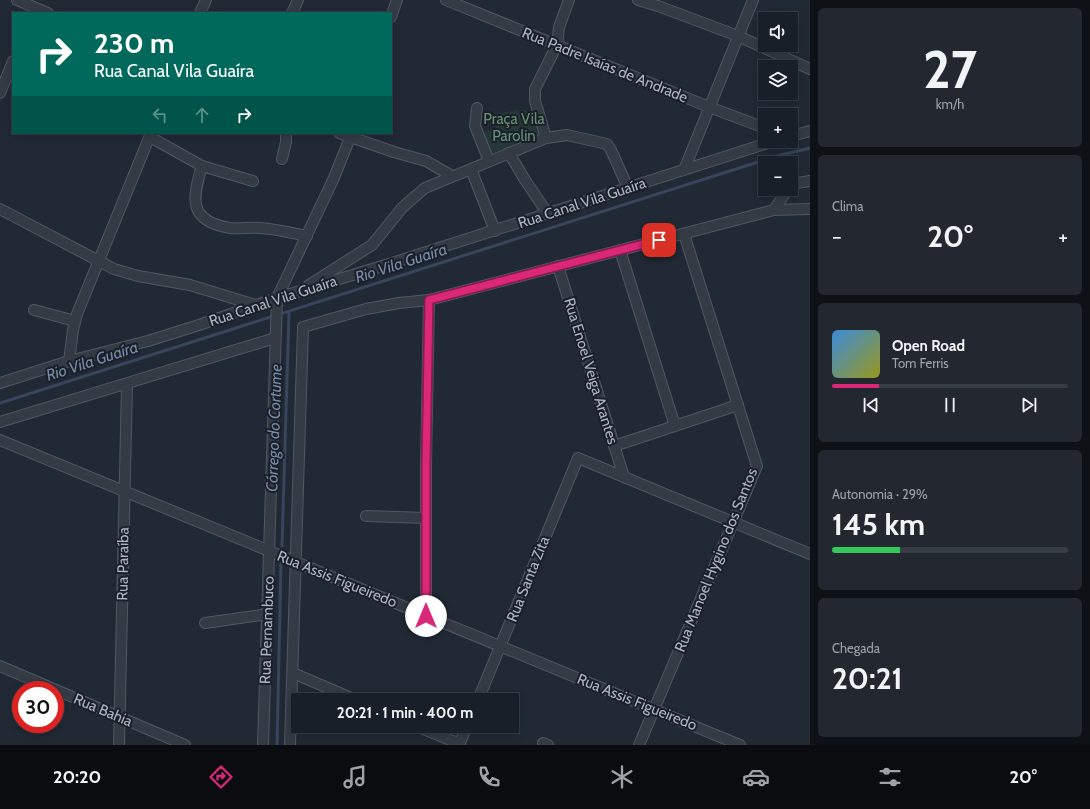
<!DOCTYPE html>
<html lang="pt">
<meta charset="utf-8">
<style>
:root{--surface:#191f28;--page:#222730;--text:#f1f3f6;--muted:#9fa2a8;--line:#373d45;--accent:#db2777}
body{margin:0;font-family:Cabin,sans-serif;background:var(--page);color:var(--text);height:100vh;display:flex;flex-direction:column;font-size:15px;white-space:nowrap}
*{box-sizing:border-box;margin:0}
p{font-size:13px;color:var(--muted)}
.icon{flex:none;width:22px;height:22px;fill:none;stroke:currentColor;stroke-width:2;stroke-linecap:round;stroke-linejoin:round}
.map{position:relative;flex:1;overflow:hidden}
.drawer{display:flex;flex-direction:column;gap:8px;padding:8px;background:#0e1116;width:280px}
.drawer>*{flex:none}
.top-card{position:absolute;left:12px;top:12px;width:380px;height:122px;border-radius:0px;box-shadow:0 2px 10px #0003,0 0 0 1px var(--line);background:#00695c;color:#fff;overflow:hidden}
.fabs{position:absolute;left:758px;top:12px;display:grid;gap:8px}
.fabs a{display:grid;place-items:center;width:40px;height:40px;border-radius:0px;background:var(--surface);box-shadow:0 2px 10px #0003,0 0 0 1px var(--line);font-size:20px}
.speed{position:absolute;left:12px;top:681px;display:flex;gap:8px;font-size:20px;font-weight:700;text-align:center}
.speed>*{display:grid;place-content:center;width:52px;height:52px;border-radius:50%;background:var(--surface);box-shadow:0 2px 10px #0003,0 0 0 1px var(--line);line-height:1}
.speed .limit{border:6px solid #d22;background:#fff;color:#111}
.pin{position:absolute;display:grid;place-items:center;width:34px;height:34px;color:#fff;margin:-17px;border-radius:8px;box-shadow:0 2px 6px #0006}
.me{position:absolute;width:44px;margin:-22px;rotate:0deg;stroke-linejoin:round;filter:drop-shadow(0 0 3px #0008)}
.turn{display:flex;align-items:center;gap:14px;height:84px;padding:0 16px;font-size:18px}
.turn .icon{width:52px;height:52px;stroke-width:2.5}
.turn b{display:block;font-size:28px;line-height:34px}
.lanes{display:flex;align-items:center;height:38px;padding:0 16px;background:#0003;justify-content:center;gap:20px;direction:ltr}
.lanes .off{opacity:.35}
.big{font-size:30px;font-weight:700;line-height:1.1}
.drawer .widget{flex:1;display:flex;flex-direction:column;justify-content:center;gap:6px;min-width:0;padding:0 14px;border-radius:6px;background:var(--page)}
.drawer .dial{align-items:center;gap:0}
.dial b{font-size:52px;line-height:1}
.song{display:flex;align-items:center;gap:12px}
.cover{width:48px;height:48px;border-radius:6px;background:linear-gradient(135deg,hsl(210 70% 55%),hsl(60 70% 35%))}
.played{height:4px;border-radius:2px;background:linear-gradient(90deg,var(--accent) 20%,var(--line) 20%)}
.keys{display:flex;justify-content:space-around;direction:ltr}
.heat{display:flex;justify-content:space-between;align-items:center;font-size:22px;direction:ltr}
.charge{height:6px;border-radius:3px;background:linear-gradient(90deg,#34c759 29%,var(--line) 0)}
.trip{position:absolute;left:291px;top:693px;width:228px;height:40px;border-radius:0px;background:var(--surface);box-shadow:0 2px 10px #0003,0 0 0 1px var(--line);font-weight:700;line-height:40px;text-align:center}
.dock{display:flex;height:64px;justify-content:space-around;align-items:center;background:#0a0c10;color:var(--muted)}
.dock .icon{width:28px;height:28px}
.dock .current{color:var(--accent)}
.dock b{font-size:18px;color:var(--text)}
main{display:flex;flex:1;min-height:0}
.map>svg:first-child{display:block}
</style>
<main>
<div class="map">
<svg width="810" height="745" viewBox="0 0 810 745">
<rect width="100%" height="100%" fill="#212935"/>
<!-- green -->
<polygon fill="#263738" points="517,110 533,111 541,135 490,154 481,132 496,130 492,114"/>
<g fill="none" stroke-linecap="round" stroke-linejoin="round">
<!-- stream -->
<g stroke="#37465d" stroke-width="3">
<polyline points="0,403 777,156 810,148"/>
<polyline points="282,546 289,312"/>
<polyline points="277,745 281,561"/>
</g>
<!-- street casing -->
<g stroke="#525863" stroke-width="12">
<g id="street">
<polyline points="17,0 48,13"/>
<polyline points="446,0 709,107 765,128"/>
<polyline points="638,0 658,6 738,36 810,69"/>
<polyline points="200,13 206,0"/>
<polyline points="292,13 298,0"/>
<polyline points="391,17 397,0"/>
<polyline points="0,93 13,61"/>
<polyline points="477,108 475,126 489,161"/>
<polyline points="339,133 394,152 426,161 452,176"/>
<polyline points="791,136 810,131"/>
<polyline points="150,137 202,166 253,181"/>
<polyline points="546,138 535,101 535,89 557,45 559,27 569,0"/>
<polyline points="509,153 525,180 548,214"/>
<polyline points="282,159 286,142 286,133"/>
<path d="M202 166C192 199 188 221 230 228 240 229 251 227 261 228 276 229 292 233 307 236"/>
<polyline points="471,169 495,231"/>
<polyline points="684,170 753,0"/>
<polyline points="791,184 810,181"/>
<polyline points="0,209 114,269 138,276 190,285 255,305"/>
<polyline points="774,210 810,209"/>
<polyline points="620,250 675,426"/>
<polyline points="558,266 624,477"/>
<polyline points="309,285 372,245 402,208 412,199 425,188 546,138 567,135 607,144 611,150 628,188"/>
<polyline points="34,310 75,321"/>
<polyline points="69,361 73,330 77,314 151,133"/>
<polyline points="0,383 69,361 148,341 199,325 277,298 392,263 774,141"/>
<polyline points="0,422 275,338"/>
<polyline points="0,440 740,745"/>
<polyline points="614,446 738,405"/>
<polyline points="366,516 426,518"/>
<polyline points="426,616 426,464 429,300"/>
<polyline points="205,623 268,614"/>
<polyline points="0,666 185,745"/>
<polyline points="293,673 356,700"/>
<polyline points="478,700 578,458 810,554"/>
<polyline points="416,726 460,744"/>
<polyline points="543,743 548,745"/>
<polyline points="119,745 127,384"/>
<polyline points="263,745 277,298 333,180 352,133"/>
<polyline points="290,745 303,327 366,309 399,303 429,300 774,210 788,189"/>
<polyline points="459,745 467,726"/>
<polyline points="639,745 757,466 684,234"/>
</g>
</g>
<!-- street -->
<use href="#street" stroke="#343b45" stroke-width="10"/>
</g>
<g fill="none" stroke-linecap="round" stroke-linejoin="round">
<!-- route casing -->
<g stroke="#8e194d" stroke-width="10">
<polyline id="route" points="426,616 426,464 429,300 659,240"/>
</g>
<!-- route -->
<use href="#route" stroke="#db2777" stroke-width="7"/>
</g>
<g text-anchor="middle" dominant-baseline="central" stroke-width="4" stroke-linejoin="round" paint-order="stroke">
<!-- street labels -->
<g font-size="15" fill="#aeb5c2" stroke="#1a202a">
<text transform="translate(605 65) rotate(22)">Rua Padre Isaías de Andrade</text>
<text transform="translate(582 203) rotate(-18)">Rua Canal Vila Guaíra</text>
<text transform="translate(273 301) rotate(-18)">Rua Canal Vila Guaíra</text>
<text transform="translate(591 371) rotate(73)">Rua Enoel Veiga Arantes</text>
<text transform="translate(716 560) rotate(-68)">Rua Manoel Hygino dos Santos</text>
<text transform="translate(123 564) rotate(-89)">Rua Paraíba</text>
<text transform="translate(337 579) rotate(22)">Rua Assis Figueiredo</text>
<text transform="translate(528 579) rotate(-68)">Rua Santa Zita</text>
<text transform="translate(267 630) rotate(-88)">Rua Pernambuco</text>
<text transform="translate(637 702) rotate(22)">Rua Assis Figueiredo</text>
<text transform="translate(103 710) rotate(23)">Rua Bahia</text>
</g>
<!-- park labels -->
<g font-size="15" fill="#689173" stroke="#1a202a">
<text x="514" y="119">Praça Vila<tspan x="514" dy="17">Parolin</tspan></text>
</g>
<!-- water labels -->
<g font-size="16" font-style="italic" fill="#788ba9" stroke="#1a202a">
<text transform="translate(401 263) rotate(-18)">Rio Vila Guaíra</text>
<text transform="translate(92 361) rotate(-18)">Rio Vila Guaíra</text>
<text transform="translate(274 428) rotate(-88)">Córrego do Cortume</text>
</g>
</g>
</svg>
<div class="fabs">
<a><svg class="icon" aria-label="sound" viewBox="0 0 24 24"><path d="M4 9h4l5-4v14l-5-4H4zM17 9q2 3 0 6"/></svg></a>
<a><svg class="icon" aria-label="layers" viewBox="0 0 24 24"><path d="M12 4l9 5-9 5-9-5zM3 14l9 5 9-5"/></svg></a>
<a>+</a>
<a>−</a>
</div>
<div class="speed"><div class="limit">30</div></div>
<div class="pin" style="left:659px;top:240px;background:#d93025"><svg class="icon" aria-label="arrive" viewBox="0 0 24 24"><path d="M6 21V4h12l-3 4 3 4H6"/></svg></div>
<svg class="me" style="left:426px;top:616px" viewBox="-20 -20 40 40"><circle r="19" fill="#fff"/><path d="M0-13L10 11 0 6-10 11z" fill="#db2777"/></svg>
<div class="trip">20:21 · 1 min · 400 m</div>
<div class="top-card">
<div class="turn"><svg class="icon" aria-label="right" viewBox="0 0 24 24"><path d="M7 20v-9h11M14 6l5 5-5 5"/></svg><div><b>230 m</b>Rua Canal Vila Guaíra</div></div>
<div class="lanes"><svg class="icon off" aria-label="left" viewBox="0 0 24 24"><path d="M17 20v-9H6M10 6l-5 5 5 5"/></svg><svg class="icon off" aria-label="ahead" viewBox="0 0 24 24"><path d="M12 20V5M6 11l6-6 6 6"/></svg><svg class="icon" aria-label="right" viewBox="0 0 24 24"><path d="M7 20v-9h11M14 6l5 5-5 5"/></svg></div>
</div>
</div>
<section class="drawer">
<div class="widget dial"><b>27</b><p>km/h</p></div>
<div class="widget"><p>Clima</p>
<div class="heat"><a>−</a><b class="big">20°</b><a>+</a></div>
</div>
<div class="widget">
<div class="song"><i class="cover"></i><div><b>Open Road</b><p>Tom Ferris</p></div></div>
<div class="played"></div>
<div class="keys"><svg class="icon" aria-label="previous" viewBox="0 0 24 24"><path d="M18 5L8 12l10 7zM5 5v14"/></svg><svg class="icon" aria-label="pause" viewBox="0 0 24 24"><path d="M8 5v14M16 5v14"/></svg><svg class="icon" aria-label="next" viewBox="0 0 24 24"><path d="M6 5l10 7-10 7zM19 5v14"/></svg></div>
</div>
<div class="widget"><p>Autonomia · 29%</p><b class="big">145 km</b><div class="charge"></div></div>
<div class="widget"><p>Chegada</p><b class="big">20:21</b></div>
</section>
</main>
<nav class="dock">
<b>20:20</b>
<svg class="icon current" aria-label="directions" viewBox="0 0 24 24"><path d="M12 3l9 9-9 9-9-9zM9 14v-3h6M13 9l2 2-2 2"/></svg>
<svg class="icon" aria-label="music" viewBox="0 0 24 24"><path d="M9 18V5l10-2v13"/><circle cx="6" cy="18" r="3"/><circle cx="16" cy="16" r="3"/></svg>
<svg class="icon" aria-label="phone" viewBox="0 0 24 24"><path d="M5 4h4l2 5-3 2q2 4 5 5l2-3 5 2v4C11 20 4 13 5 4z"/></svg>
<svg class="icon" aria-label="climate" viewBox="0 0 24 24"><path d="M12 3v18M4 7l16 10M4 17L20 7"/></svg>
<svg class="icon" aria-label="car" viewBox="0 0 24 24"><path d="M5 17H2v-5l4-1 3-4h7l3 4 3 1v5h-3M9 17h6M6 11h13"/><circle cx="7" cy="17" r="2"/><circle cx="17" cy="17" r="2"/></svg>
<svg class="icon" aria-label="filters" viewBox="0 0 24 24"><path d="M4 7h16M4 17h16"/><circle cx="9" cy="7" r="2"/><circle cx="15" cy="17" r="2"/></svg>
<b>20°</b>
</nav>
